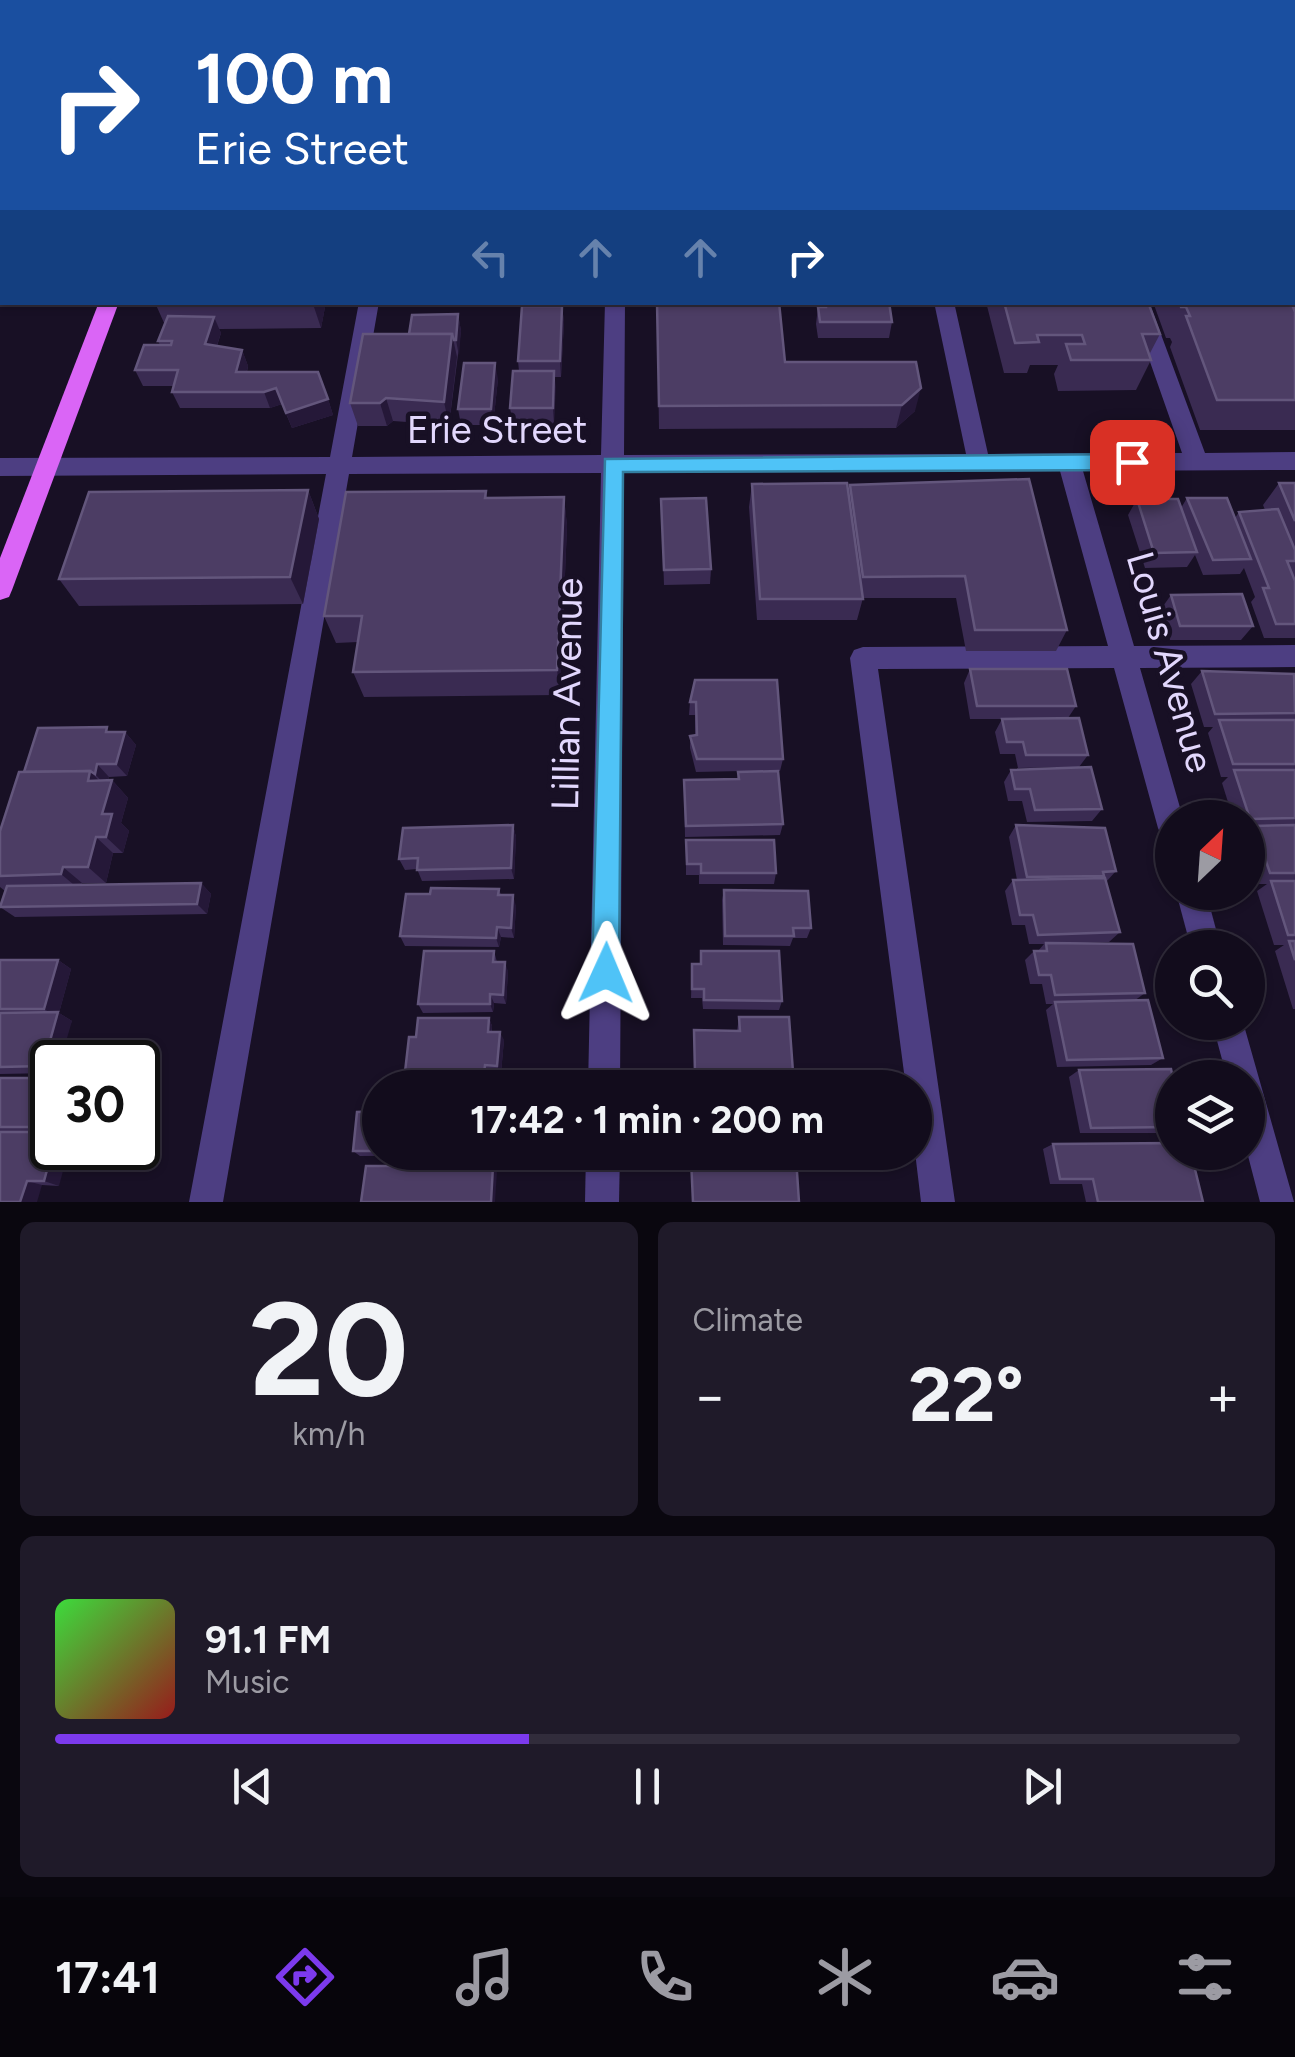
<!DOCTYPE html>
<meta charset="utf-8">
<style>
:root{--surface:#120c1c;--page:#1f1a29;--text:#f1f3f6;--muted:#9c9ba3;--line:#312c3b;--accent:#7c3aed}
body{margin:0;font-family:Figtree,sans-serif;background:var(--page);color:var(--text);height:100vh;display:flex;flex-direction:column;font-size:38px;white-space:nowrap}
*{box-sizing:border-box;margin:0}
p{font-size:32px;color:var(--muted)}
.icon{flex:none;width:55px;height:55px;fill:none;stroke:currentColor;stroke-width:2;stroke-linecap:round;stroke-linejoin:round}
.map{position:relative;height:1202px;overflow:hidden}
.drawer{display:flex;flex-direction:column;gap:20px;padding:20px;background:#0a070f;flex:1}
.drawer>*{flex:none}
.top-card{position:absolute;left:0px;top:0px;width:1295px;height:305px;box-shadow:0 2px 8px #0004,0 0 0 2px var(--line);background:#1a4fa0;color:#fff;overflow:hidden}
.needle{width:65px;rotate:25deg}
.fabs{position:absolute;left:1155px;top:800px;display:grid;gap:20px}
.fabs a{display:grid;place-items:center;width:110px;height:110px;border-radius:50%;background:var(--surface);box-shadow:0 2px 8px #0004,0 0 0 2px var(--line);font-size:50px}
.speed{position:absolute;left:30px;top:1040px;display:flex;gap:20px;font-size:50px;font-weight:700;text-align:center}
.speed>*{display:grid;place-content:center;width:130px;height:130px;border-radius:50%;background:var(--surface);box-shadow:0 2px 8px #0004,0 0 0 2px var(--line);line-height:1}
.speed .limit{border:5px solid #111;border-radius:15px;background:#fff;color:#111}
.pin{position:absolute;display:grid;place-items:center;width:85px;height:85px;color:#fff;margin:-42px;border-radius:20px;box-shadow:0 5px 15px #0006}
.me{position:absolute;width:110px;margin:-55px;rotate:1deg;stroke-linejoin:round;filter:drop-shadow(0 0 8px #0008)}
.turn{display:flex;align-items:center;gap:35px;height:210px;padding:0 30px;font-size:45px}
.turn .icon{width:130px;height:130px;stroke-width:2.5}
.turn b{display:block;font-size:70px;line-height:85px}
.lanes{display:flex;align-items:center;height:95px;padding:0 30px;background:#0003;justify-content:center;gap:50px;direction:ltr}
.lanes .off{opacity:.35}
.big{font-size:75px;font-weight:700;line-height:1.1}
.drawer .card{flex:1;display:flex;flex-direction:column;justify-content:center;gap:15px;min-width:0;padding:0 35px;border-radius:15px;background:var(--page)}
.drawer .dial{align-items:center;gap:0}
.dial b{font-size:130px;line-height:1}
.song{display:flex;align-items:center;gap:30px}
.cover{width:120px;height:120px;border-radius:15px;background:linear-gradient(135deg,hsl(120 70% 55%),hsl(0 70% 35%))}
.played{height:10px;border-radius:5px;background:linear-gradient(90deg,var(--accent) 40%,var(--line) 40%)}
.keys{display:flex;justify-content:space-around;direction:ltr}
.heat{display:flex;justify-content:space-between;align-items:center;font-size:55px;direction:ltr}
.drawer .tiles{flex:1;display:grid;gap:20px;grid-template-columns:1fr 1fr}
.card:last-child{grid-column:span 2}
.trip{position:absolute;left:362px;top:1070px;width:570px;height:100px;border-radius:50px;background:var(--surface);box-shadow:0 2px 8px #0004,0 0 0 2px var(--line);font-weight:700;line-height:100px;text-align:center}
.menu{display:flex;height:160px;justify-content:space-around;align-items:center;background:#07050b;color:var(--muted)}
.menu .icon{width:70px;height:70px}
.menu .active{color:var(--accent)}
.menu b{font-size:45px;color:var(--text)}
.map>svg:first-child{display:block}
</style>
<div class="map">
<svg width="1295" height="1202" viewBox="0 0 1295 1202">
<rect width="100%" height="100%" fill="#181025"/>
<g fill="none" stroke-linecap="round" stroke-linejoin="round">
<!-- minor -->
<g fill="#4d3e82" fill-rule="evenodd">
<rect x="419" y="0" width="16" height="2"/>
<rect x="611" y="0" width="16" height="2"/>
<rect x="869" y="0" width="16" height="2"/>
<polygon points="1086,0 1102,0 1103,2 1087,2"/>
<polygon points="1247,0 1264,0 1265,2 1249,2"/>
<polygon points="1292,60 1295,61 1295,74 1292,74"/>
<rect x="0" y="136" width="2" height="10"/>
<polygon points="359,302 379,302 352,457 601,455 605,302 625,302 624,455 966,454 934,302 954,302 988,454 1182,453 1129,302 1149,302 1205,453 1295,452 1295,470 1083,471 1134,646 1295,645 1295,667 1140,668 1183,818 1172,818 1172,841 1162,837 1158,828 1114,668 878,669 955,1202 921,1202 915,1152 915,1088 906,1088 850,658 854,650 863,647 1108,646 1060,471 624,473 620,1088 588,1088 601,473 349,474 223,1202 189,1202 326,474 0,476 0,458 330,457"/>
<polygon points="1176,892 1206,892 1221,948 1191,948"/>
<polygon points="1212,1022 1243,1022 1294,1202 1260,1202 1247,1152 1248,1078 1227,1078"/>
<polygon points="586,1152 620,1152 619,1202 585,1202"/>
</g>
<!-- major -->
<polygon fill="#da65f6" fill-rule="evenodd" points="99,302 119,302 12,590 9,597 0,600 0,558"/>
</g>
<!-- wall -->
<g fill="#3a2b52">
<polygon points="274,0 409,0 275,2"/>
<polygon points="562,0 562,2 491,1"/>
<polygon points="1155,0 1221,0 1222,2 1156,2"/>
<rect x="0" y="72" width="2" height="44"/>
<polygon points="1292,139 1295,139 1295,430 1200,430 1170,347 1172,342 1170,338 1166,338 1153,302 1292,302"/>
<polygon points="157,302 326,302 321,328 219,329 221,333 217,346 242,350 248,366 247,372 328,399 333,415 292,428 282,404 270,408 180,408 172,392 173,386 143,386 135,370 160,345 158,341 165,325 156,305"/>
<polygon points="657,302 785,362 916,362 915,411 896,428 659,429"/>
<polygon points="824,302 889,302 892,322 889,338 818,338 816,324 818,307 823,307"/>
<polygon points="986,302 1148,302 1160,334 1149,355 1151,360 1136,390 1058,391 1054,374 1058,365 1030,365 1027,373 1004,373"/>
<polygon points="562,306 564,322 561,377 555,377 554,424 513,424 510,408 519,371 518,361"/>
<polygon points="458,314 461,331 449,425 393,421 387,426 358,426 350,403 409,334"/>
<polygon points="498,379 493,425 461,425 458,409"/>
<polygon points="1279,483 1295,483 1295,638 1264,638 1251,602 1255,597 1244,568 1240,574 1203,575 1195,555 1187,567 1145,568 1128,515 1137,499 1181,508 1187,498 1235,518 1239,512 1265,510 1263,505"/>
<polygon points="752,484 848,491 850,485 1067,630 1056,651 966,651 956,598 863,598 857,620 757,620 749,507"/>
<polygon points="308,490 319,519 303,604 79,606 59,579"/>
<polygon points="486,491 487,498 564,497 567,526 560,695 364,697 353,672 358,642 336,643 324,616"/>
<polygon points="661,499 711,569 710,584 664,585"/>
<polygon points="1171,595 1253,626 1241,640 1170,640 1161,609"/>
<polygon points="970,669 1076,706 1068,718 1088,755 1079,767 1018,768 1015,754 1000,754 995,732 1002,719 1019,719 970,719 964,683"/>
<polygon points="1202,671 1295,677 1295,1009 1293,1009 1275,951 1284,945 1274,945 1257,891 1267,884 1257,884 1248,856 1248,832 1249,830 1248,830 1248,818 1233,818 1222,783 1228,777 1221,777 1208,733 1213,727 1204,727 1191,684"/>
<polygon points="695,680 783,759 780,771 778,771 783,824 780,835 685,837 684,780 737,779 738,772 742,771 696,772 690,748 690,736 695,735 695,715 689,715 690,702"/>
<polygon points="112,732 125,732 136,745 127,776 109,777 108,780 112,780 128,798 121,823 129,831 123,853 113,853 106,883 82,883 81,885 201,883 211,894 207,914 15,917 0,907 5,891 0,887 0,831 24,772"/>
<polygon points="1011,770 1102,809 1092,821 1027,822 1022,801 1008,801 1004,782"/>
<polygon points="513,825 516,837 514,879 422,881 417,869 405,870 399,859"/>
<polygon points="1016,825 1116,871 1106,882 1120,932 1109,942 1074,943 1145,993 1134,1001 1163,1058 1151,1065 1057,1067 1046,1010 1053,1004 1046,1004 1042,984 1030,984 1025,960 1034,951 1038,951 1044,944 1029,944 1025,925 1012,925 1005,891 1013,880 1017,880 1009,837"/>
<polygon points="686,840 776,873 774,884 699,884 699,875 686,875"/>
<polygon points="499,889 501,895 516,906 514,938 501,937 499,947 405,946 400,936 430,894"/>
<polygon points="724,890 811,928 807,938 793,938 790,946 723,945 722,900"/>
<polygon points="494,951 497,962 508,971 506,1004 494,1003 493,1012 423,1013 418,1004"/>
<polygon points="701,951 782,1001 779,1010 703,1009 702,998 691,998 692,964 700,964"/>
<polygon points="0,960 58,960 71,969 59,1013 72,1021 52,1062 52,1073 0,1074"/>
<polygon points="739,1017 793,1072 790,1079 694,1080 694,1030 737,1031"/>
<polygon points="489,1018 492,1026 492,1032 504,1040 501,1073 489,1072 488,1080 411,1079 405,1072 416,1037"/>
<polygon points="1079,1070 1172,1078 1172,1133 1080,1133 1069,1077"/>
<polygon points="0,1078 52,1078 52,1148 59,1186 42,1185 0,1202"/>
<polygon points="380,1111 380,1152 498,1152 498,1155 360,1156 353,1151"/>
<polygon points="1053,1144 1172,1152 1203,1202 1086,1202 1082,1184 1050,1184 1043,1149"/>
</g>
<!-- shaded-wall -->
<g fill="#251838">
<polygon points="314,302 326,302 321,328 313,304"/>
<polygon points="562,306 564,322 561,377 560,361"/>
<polygon points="458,314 461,331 459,356 456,340"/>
<polygon points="214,317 221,333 212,360 205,344"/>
<polygon points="452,334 457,357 449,425 444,402"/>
<polygon points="242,350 248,366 242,388 236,372"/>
<polygon points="495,363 498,379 493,425 491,409"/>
<polygon points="554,371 556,387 554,424 553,408"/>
<polygon points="276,388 282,404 270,408 264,392"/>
<polygon points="921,388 915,411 896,428 902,405"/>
<polygon points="386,398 393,421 387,426 380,403"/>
<polygon points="328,399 333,415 292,428 286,413"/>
<polygon points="308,490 319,519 303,604 290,577"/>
<polygon points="564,497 567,526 560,695 557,670"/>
<polygon points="125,732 136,745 127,776 116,764"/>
<polygon points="97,764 109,777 106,786 95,774"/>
<polygon points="90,771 107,789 88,781"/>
<polygon points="112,780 128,798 121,823 129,831 123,853 106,837 102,814"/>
<polygon points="513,825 516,837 514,879 511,868"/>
<polygon points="96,837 113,853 106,883 88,867"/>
<polygon points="63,867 82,883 80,890 61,874"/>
<polygon points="201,883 211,894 207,914 197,904"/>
<polygon points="513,895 516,906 514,938 511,928"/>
<polygon points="497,927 501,937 499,947 496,938"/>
<polygon points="58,960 71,969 59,1013 72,1021 60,1062 52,1062 52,1070 43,1066 57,1017 44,1009"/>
<polygon points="505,962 508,971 506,1004 503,995"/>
<polygon points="490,994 494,1003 493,1012 490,1004"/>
<polygon points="489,1018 492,1026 491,1040 488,1032"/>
<polygon points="500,1032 504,1040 501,1073 497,1066"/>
<polygon points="52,1098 52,1130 45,1127"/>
<polygon points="53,1148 69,1148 59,1186 44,1181"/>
<polygon points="493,1166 497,1171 495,1202 491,1202"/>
<polygon points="27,1181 42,1185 37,1202 20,1202"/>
</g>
<!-- building -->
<g fill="#4c3d64" stroke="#63567c" stroke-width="2.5">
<polygon points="101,0 157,0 156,2 100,2"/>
<polygon points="492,0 560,0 491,1"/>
<rect x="665" y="0" width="58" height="2"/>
<polygon points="916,0 971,0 972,2 916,2"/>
<polygon points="1177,0 1221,0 1222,2 1172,2 1171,1 1179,1"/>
<polygon points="780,1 839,1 840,2 780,2"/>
<rect x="0" y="72" width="2" height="28"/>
<rect x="1292" y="139" width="3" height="19"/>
<rect x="1292" y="163" width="3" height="19"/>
<rect x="1292" y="187" width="3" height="23"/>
<rect x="1292" y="213" width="3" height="22"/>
<rect x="1292" y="271" width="3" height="14"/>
<polygon points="1292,295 1295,295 1295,312 1291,302 1292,302"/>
<polygon points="157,302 314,302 313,304 156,305"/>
<polygon points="657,302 779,302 785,362 916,362 921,388 902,405 659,406"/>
<polygon points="826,302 889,302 892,322 820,322 818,307 826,307"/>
<polygon points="1004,302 1148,302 1160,334 1142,334 1151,360 1071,360 1066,344 1085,344 1082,335 1037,335 1039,342 1015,343"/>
<polygon points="1179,302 1291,302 1295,312 1295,400 1217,400 1186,316 1190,316 1186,307 1181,307"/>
<polygon points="522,306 562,306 560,361 518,361"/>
<polygon points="458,314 456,340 454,340 452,334 409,334 412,315"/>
<polygon points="168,316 214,317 205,344 242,350 236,372 318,372 328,399 286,413 276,388 264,392 172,392 178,370 135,370 144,345 171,345 172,341 158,341"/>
<polygon points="363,334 452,334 444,402 386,398 380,403 350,403"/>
<polygon points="464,363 495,363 491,409 458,409"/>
<polygon points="513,371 554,371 553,408 510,408"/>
<polygon points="1029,479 1067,630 975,630 965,576 863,577 850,485"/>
<polygon points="847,483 863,599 760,599 752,484"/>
<polygon points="1279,483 1295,483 1295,521"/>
<polygon points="308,490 290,577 59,579 89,492"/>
<polygon points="486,491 485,498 564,497 557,670 353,672 362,616 324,616 346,492"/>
<polygon points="706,498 711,569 664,570 661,499"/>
<polygon points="1187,498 1227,498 1251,559 1213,560"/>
<polygon points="1137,499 1178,499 1197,552 1154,553"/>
<polygon points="1278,509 1295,550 1295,561 1287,561 1295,581 1295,624 1276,624 1263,588 1269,588 1239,512"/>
<polygon points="1242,594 1253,626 1180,626 1171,595"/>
<polygon points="970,669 1067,669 1076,706 977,706"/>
<polygon points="1202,671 1294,674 1295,713 1215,714"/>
<polygon points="695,680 777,680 783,759 697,759 690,736 697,735 696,702 690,702"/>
<polygon points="1079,718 1088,755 1026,755 1023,742 1007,742 1002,719"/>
<polygon points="1219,720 1295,720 1295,764 1233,764"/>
<polygon points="107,727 106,732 125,732 116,764 97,764 95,774 90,771 24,772 38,728"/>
<polygon points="1091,767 1102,809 1035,810 1030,789 1015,789 1011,770"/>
<polygon points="1234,770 1295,770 1295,818 1250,819"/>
<polygon points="90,771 88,781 112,780 102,814 112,814 106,837 96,837 88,867 63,867 61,874 0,876 0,831 19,772"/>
<polygon points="778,771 783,824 686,826 684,780 739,779 738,772"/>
<polygon points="513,825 511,868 417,870 418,858 399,859 403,828"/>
<polygon points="1016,825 1105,828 1116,871 1103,872 1104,876 1027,877"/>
<polygon points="1295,825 1295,873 1270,873 1254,826"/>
<polygon points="686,840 774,840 776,873 701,873 701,864 687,864"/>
<polygon points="1105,878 1120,932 1038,935 1033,915 1020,915 1013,880"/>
<polygon points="1271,881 1295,881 1295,935 1288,935"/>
<polygon points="201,883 197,904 0,907 7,886"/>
<polygon points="431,888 499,889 498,895 513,895 511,928 497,927 496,938 400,936 406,894 430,894"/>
<polygon points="724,890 808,891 811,928 793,928 794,936 725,936"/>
<polygon points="1289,941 1295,941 1295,960"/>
<polygon points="1046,943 1133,944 1145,993 1055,995 1051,975 1039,975 1034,951 1047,951"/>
<polygon points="424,951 494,951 493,962 505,962 503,995 490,994 490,1004 418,1004"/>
<polygon points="701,951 779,951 782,1001 704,1000 704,989 692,989 692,964 701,964"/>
<polygon points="0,960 58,960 44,1009 0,1009"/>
<polygon points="1148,1000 1163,1058 1067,1060 1055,1002"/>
<polygon points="58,1012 43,1066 0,1067 0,1013"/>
<polygon points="739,1017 789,1017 793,1072 695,1073 694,1030 740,1031"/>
<polygon points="418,1018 489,1018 488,1032 500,1032 497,1066 485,1065 484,1073 405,1072 409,1037 416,1037"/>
<polygon points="1171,1069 1173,1078 1172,1127 1091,1128 1079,1070"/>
<polygon points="0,1078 52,1078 52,1098 45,1127 0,1127"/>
<polygon points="791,1080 791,1088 686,1088 686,1081"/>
<polygon points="380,1111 380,1151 353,1151 357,1112"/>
<polygon points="0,1132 52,1132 53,1148 44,1181 27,1181 20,1202 0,1202"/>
<polygon points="1172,1143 1172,1152 1191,1153 1203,1202 1098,1202 1093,1179 1060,1179 1053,1144"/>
<polygon points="796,1157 799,1202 693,1202 691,1159"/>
<polygon points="366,1166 493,1166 491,1202 361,1202"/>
</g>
<!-- route -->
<polygon fill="#4fc3f7" stroke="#337fa1" stroke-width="2.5" points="1132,454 1143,462 1132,470 623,472 619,973 615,983 606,987 596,983 592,973 605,459"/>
<g text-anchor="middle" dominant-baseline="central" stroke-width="9" stroke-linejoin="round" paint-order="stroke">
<!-- street labels -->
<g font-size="38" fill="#e2d7fd" stroke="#181025">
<text x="497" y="430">Erie Street</text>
<text transform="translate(1170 662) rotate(74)">Louis Avenue</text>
<text transform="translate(567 694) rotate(-89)">Lillian Avenue</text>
</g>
</g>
</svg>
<div class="fabs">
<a><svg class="needle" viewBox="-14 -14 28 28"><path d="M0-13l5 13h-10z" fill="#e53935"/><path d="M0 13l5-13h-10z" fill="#9c9ba3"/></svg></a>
<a><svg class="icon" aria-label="search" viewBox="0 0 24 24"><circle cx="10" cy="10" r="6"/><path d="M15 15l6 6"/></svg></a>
<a><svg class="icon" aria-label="layers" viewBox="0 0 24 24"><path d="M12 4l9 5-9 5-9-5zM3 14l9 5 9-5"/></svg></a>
</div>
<div class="speed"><div class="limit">30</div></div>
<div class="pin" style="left:1132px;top:462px;background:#d93025"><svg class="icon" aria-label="arrive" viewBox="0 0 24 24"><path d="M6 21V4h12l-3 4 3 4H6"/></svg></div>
<svg class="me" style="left:606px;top:973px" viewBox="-20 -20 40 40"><path d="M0-17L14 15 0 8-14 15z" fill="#4fc3f7" stroke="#fff" stroke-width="4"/></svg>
<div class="trip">17:42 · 1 min · 200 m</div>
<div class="top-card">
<div class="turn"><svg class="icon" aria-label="right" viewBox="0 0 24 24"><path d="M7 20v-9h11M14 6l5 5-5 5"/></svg><div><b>100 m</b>Erie Street</div></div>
<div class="lanes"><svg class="icon off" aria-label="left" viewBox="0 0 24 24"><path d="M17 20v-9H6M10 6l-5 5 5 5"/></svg><svg class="icon off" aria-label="ahead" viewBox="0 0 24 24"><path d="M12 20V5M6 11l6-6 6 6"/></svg><svg class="icon off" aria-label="ahead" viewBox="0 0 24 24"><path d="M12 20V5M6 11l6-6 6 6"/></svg><svg class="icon" aria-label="right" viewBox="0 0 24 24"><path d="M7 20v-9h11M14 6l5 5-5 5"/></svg></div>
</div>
</div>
<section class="drawer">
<div class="tiles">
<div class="card dial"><b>20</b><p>km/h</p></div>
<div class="card"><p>Climate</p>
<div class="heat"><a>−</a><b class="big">22°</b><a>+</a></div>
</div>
<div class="card">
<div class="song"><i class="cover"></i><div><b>91.1 FM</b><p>Music</p></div></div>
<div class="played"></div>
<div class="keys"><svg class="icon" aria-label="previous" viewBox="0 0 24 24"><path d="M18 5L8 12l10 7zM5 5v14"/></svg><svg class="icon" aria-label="pause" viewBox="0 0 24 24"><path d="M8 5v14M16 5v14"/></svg><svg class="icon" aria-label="next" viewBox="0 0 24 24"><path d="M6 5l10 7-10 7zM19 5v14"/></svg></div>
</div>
</div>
</section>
<nav class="menu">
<b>17:41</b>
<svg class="icon active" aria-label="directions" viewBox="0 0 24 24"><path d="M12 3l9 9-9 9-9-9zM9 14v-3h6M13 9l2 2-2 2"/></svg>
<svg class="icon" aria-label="music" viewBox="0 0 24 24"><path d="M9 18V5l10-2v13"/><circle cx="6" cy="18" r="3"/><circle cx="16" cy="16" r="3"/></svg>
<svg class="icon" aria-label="phone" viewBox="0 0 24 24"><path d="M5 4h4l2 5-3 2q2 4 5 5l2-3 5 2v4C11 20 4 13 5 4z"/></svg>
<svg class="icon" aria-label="climate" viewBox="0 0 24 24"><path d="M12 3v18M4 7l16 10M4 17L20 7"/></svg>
<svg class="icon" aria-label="car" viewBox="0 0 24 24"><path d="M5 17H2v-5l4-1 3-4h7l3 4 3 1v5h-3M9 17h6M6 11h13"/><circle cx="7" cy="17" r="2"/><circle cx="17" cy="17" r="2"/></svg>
<svg class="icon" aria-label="filters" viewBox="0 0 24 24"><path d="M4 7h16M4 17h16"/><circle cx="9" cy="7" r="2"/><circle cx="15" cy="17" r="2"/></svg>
</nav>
